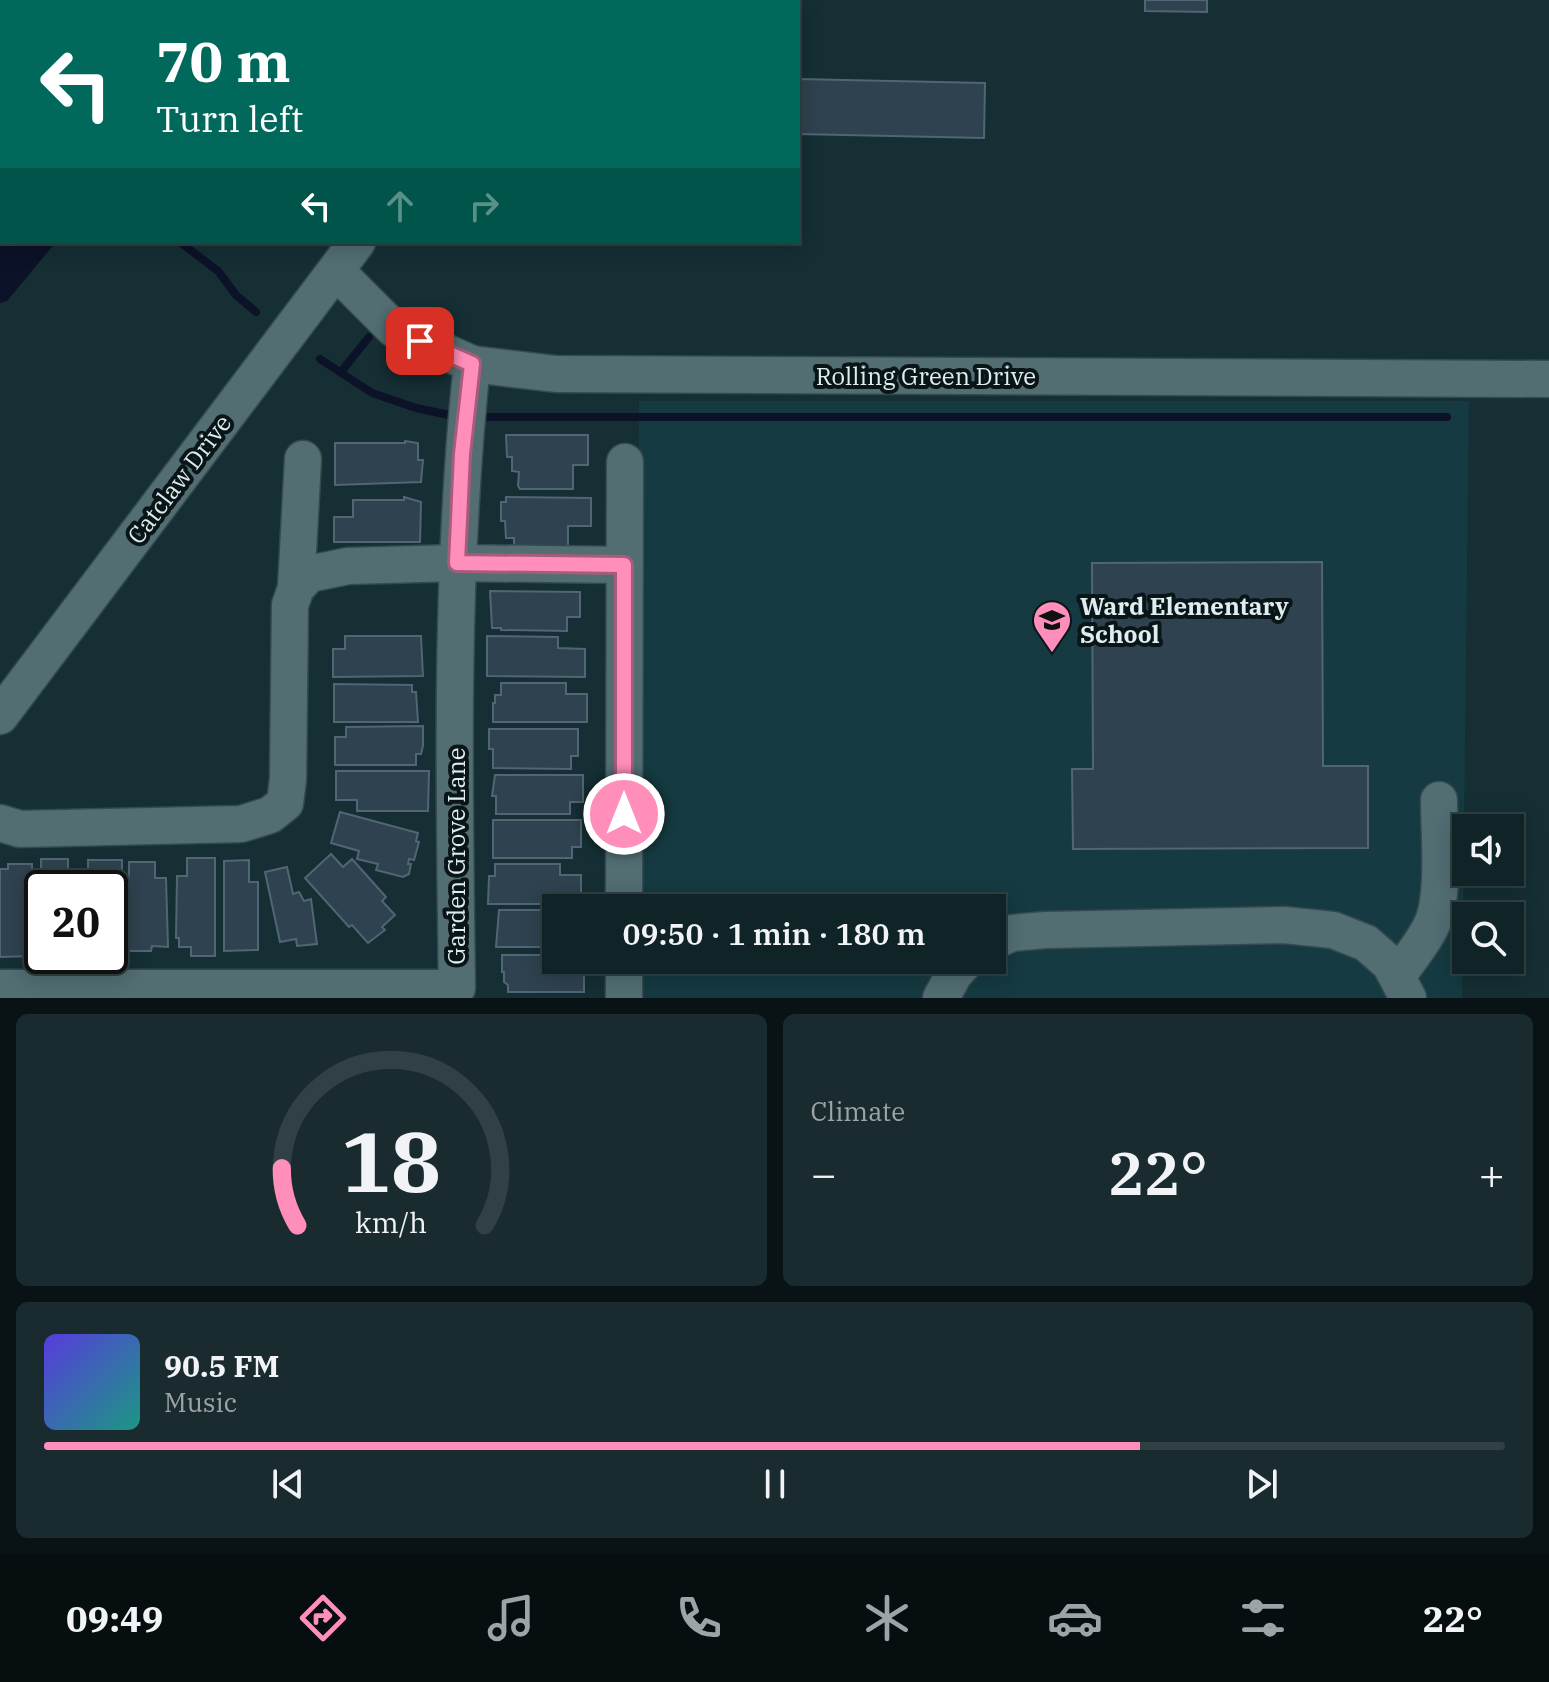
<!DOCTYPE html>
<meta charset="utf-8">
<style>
:root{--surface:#102327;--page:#192b2f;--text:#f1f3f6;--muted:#9ca4a7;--line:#304044;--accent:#ff8ebb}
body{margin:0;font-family:"IBM Plex Serif",serif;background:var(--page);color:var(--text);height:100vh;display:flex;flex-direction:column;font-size:30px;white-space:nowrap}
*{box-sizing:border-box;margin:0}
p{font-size:26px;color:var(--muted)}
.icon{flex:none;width:44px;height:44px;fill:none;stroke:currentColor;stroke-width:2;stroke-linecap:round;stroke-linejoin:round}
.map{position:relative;height:998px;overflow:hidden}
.details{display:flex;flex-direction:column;gap:16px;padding:16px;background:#091315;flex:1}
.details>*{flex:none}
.guide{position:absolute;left:0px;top:0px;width:800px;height:244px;box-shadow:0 4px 20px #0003,0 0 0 2px var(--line);background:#00695c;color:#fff;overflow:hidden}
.controls{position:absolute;left:1452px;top:814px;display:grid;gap:16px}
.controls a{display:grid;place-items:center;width:72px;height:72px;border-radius:0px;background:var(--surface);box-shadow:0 4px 20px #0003,0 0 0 2px var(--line);font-size:40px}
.speed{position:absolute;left:24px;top:870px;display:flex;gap:16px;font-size:40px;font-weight:700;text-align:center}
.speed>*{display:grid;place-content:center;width:104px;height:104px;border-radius:50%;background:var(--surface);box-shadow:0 4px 20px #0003,0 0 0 2px var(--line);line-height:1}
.speed .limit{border:4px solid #111;border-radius:12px;background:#fff;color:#111}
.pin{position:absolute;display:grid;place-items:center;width:68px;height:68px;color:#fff;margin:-34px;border-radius:16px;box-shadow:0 4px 12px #0006}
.me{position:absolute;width:88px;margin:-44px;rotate:0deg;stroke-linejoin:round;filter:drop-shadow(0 0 6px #0008)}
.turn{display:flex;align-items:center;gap:28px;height:168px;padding:0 24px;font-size:36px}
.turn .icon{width:104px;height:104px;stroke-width:2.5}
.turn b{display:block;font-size:56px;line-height:68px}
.lanes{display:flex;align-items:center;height:76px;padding:0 24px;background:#0003;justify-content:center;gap:40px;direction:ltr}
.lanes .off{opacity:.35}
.big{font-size:60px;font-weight:600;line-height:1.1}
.details .widget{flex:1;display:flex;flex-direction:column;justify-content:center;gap:12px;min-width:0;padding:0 28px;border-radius:12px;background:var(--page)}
.details .dial{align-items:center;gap:0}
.dial svg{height:208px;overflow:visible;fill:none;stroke:var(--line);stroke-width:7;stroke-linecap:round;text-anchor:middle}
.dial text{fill:var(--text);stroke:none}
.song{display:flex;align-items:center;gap:24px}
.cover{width:96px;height:96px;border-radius:12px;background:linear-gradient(135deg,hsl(250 70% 55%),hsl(170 70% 35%))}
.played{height:8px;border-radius:4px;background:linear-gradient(90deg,var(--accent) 75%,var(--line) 75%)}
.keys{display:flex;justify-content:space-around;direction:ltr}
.heat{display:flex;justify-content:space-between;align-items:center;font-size:44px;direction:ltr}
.details .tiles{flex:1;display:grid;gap:16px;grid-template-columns:1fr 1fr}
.widget:last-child{grid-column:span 2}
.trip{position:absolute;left:542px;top:894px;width:464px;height:80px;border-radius:0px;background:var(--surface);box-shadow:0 4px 20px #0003,0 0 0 2px var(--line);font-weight:600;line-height:80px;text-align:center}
.tabs{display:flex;height:128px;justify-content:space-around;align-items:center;background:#060e10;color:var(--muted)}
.tabs .icon{width:56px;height:56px}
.tabs .active{color:var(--accent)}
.tabs b{font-size:36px;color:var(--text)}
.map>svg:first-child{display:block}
</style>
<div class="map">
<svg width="1549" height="998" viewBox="0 0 1549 998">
<rect width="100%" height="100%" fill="#152f34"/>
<!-- built -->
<polygon fill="#153a41" points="639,401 1469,401 1462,998 635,998 635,960 992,960 992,908 636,908"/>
<!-- water -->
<polygon fill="#0c1227" points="0,0 184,0 2,2 2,242 56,242 7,301 0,303"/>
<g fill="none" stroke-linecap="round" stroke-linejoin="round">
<!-- stream -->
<g stroke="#0c1227" stroke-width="8">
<polyline points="180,242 218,271 236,295 256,312"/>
<polyline points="320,359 372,393 416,408 449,415"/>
<polyline points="341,372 369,337"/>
<polyline points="485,417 1447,417"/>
</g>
</g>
<!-- building -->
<g fill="#2f424f" stroke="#516574" stroke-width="2">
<polygon points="1145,0 1207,0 1207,12 1145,11"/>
<polygon points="798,79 985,83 984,138 798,134"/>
<polygon points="506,435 588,435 588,465 573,465 573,489 520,489 518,486 519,472 512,471 512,457 507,457"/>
<polygon points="405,441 418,443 418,460 423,460 421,482 335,485 335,443 405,443"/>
<polygon points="404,497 421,502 420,542 334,542 334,517 353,517 353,500 404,500"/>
<polygon points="506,497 591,498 591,526 568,526 568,549 514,545 514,538 506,538 505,521 501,521 501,502 506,502"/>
<polygon points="1322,562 1323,766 1368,766 1368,848 1073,849 1072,769 1093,769 1092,563"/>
<polygon points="490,591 580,592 580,617 567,617 567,631 501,630 501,628 492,628"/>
<polygon points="345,636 421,636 423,676 333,677 333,649 345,649"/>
<polygon points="487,636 558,637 558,648 585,649 585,677 487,676"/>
<polygon points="501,683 566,683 566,694 587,694 587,722 493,722 493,703 495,703 495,695 501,695"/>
<polygon points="334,684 412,685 412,692 416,692 418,722 334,722"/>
<polygon points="423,726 423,746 421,754 416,754 416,765 335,765 335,737 346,737 346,727"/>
<polygon points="489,729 578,729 578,756 571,756 571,769 493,768 493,749 489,749"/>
<polygon points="336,771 429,771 428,811 357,811 357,800 336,800"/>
<polygon points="495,775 583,775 583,802 570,802 570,814 496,814 496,796 492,796"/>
<polygon points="340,812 418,833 416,841 419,842 414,860 409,859 408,864 411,864 409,874 403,877 376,870 378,864 357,859 359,851 331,843"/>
<polygon points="493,820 581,820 581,847 572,847 572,858 493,858"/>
<polygon points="331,854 343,867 352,859 386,897 382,901 395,915 382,927 385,930 368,943 352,925 349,927 305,878"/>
<polygon points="187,858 215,858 215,956 191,956 191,947 179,947 179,938 176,938 177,876 187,876"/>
<polygon points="41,859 68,859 68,880 75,880 75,888 42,888 42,952"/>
<polygon points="88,860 122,860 122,952 110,952 110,888 88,888"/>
<polygon points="249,860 249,882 258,882 258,950 224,951 224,861"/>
<polygon points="129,862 155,862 155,878 166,878 168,947 152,946 151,951 128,951"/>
<polygon points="8,864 32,864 32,956 0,957 0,869 8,869"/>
<polygon points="495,864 560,864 560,875 581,875 581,904 488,904 489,876 495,876"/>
<polygon points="287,867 293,894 299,892 304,901 311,899 317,944 297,946 296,939 280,942 265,872"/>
<polygon points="499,910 556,910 556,947 496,947"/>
<polygon points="502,955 556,955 556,960 584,960 584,992 508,992 508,985 504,982 504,972 502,972"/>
</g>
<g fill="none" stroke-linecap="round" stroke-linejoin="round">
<!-- minor casing -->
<g stroke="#354a4f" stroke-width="39">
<g id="minor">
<polyline points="485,2 485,0"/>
<polyline points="336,271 394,329 472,364 556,374 1549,379"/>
<polyline points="296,588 303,459"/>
<polyline points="0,716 357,242"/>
<polyline points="0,823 20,829 241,824 270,815 285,803 288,779 290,605 296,588 309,574 348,566 457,563 624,565"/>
<polyline points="624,908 625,462"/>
<polyline points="992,942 1012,933 1046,930 1284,925 1333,930 1366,943 1390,964 1408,998"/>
<path d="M1398 975C1410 958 1424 942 1432 924 1445 896 1439 832 1439 800"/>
<path d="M0 988H457C454 780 450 571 472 364"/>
<polyline points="624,998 624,960"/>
<polyline points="941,998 954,974 967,960"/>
</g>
</g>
<!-- minor -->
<use href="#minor" stroke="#526e73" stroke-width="36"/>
</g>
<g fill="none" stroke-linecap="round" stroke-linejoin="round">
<!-- route casing -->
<g stroke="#a65c7a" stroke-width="20">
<polyline id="route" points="420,341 472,364 462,454 457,563 624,565 624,814"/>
</g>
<!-- route -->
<use href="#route" stroke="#ff8ebb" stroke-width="14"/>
</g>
<!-- icons -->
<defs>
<g id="school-pin" transform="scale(2)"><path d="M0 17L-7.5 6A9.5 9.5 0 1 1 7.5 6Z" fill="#ff8ebb" stroke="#0a1518"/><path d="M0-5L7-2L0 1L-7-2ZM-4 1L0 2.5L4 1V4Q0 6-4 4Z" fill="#111"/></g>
</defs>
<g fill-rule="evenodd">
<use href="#school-pin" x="1052" y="620"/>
</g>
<g text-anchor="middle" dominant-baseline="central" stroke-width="8" stroke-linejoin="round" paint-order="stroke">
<!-- street labels -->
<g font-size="24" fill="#deedf0" stroke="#0a1518">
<text x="926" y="376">Rolling Green Drive</text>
<text transform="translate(179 479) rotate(-53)">Catclaw Drive</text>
<text transform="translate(456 856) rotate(-90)">Garden Grove Lane</text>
</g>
<!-- poi labels -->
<g font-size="24" font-weight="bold" fill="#deedf0" stroke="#0a1518" text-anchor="start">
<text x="1080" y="606">Ward Elementary<tspan x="1080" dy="28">School</tspan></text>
</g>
</g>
</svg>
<div class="controls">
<a><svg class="icon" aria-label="sound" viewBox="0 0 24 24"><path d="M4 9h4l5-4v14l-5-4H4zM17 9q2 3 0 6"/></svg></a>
<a><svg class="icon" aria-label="search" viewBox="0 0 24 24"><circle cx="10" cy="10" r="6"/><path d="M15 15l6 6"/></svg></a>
</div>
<div class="speed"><div class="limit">20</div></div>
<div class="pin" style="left:420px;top:341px;background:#d93025"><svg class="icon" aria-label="arrive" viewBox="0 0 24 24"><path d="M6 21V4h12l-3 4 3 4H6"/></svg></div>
<svg class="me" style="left:624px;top:814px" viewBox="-20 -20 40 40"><circle r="17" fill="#ff8ebb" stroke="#fff" stroke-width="3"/><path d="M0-11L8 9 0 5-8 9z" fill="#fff"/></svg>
<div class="trip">09:50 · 1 min · 180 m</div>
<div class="guide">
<div class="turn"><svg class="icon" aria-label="left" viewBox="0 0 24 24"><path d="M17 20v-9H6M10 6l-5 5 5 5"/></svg><div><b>70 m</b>Turn left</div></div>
<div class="lanes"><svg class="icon" aria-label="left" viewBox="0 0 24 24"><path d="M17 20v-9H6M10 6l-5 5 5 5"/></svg><svg class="icon off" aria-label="ahead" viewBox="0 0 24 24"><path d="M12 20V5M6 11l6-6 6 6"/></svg><svg class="icon off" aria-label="right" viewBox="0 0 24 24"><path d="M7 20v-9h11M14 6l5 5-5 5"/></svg></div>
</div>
</div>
<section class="details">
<div class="tiles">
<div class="widget dial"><svg viewBox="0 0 100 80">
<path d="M14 69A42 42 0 1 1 86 69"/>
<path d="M14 69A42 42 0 0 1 8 47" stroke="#ff8ebb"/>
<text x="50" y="56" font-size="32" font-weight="700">18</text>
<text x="50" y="72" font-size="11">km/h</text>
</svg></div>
<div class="widget"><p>Climate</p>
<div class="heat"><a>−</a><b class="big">22°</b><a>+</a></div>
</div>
<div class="widget">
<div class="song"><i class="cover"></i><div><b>90.5 FM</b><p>Music</p></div></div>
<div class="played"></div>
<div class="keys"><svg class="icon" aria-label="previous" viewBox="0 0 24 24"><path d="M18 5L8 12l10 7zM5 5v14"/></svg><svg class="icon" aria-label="pause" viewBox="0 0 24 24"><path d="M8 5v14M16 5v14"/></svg><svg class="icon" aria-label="next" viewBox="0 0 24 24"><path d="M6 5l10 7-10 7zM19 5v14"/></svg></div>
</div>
</div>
</section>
<nav class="tabs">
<b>09:49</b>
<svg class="icon active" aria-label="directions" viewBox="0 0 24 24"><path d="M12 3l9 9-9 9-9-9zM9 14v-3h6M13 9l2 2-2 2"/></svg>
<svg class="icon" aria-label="music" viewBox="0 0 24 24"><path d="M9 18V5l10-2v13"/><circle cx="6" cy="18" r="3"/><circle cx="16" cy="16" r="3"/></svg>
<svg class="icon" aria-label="phone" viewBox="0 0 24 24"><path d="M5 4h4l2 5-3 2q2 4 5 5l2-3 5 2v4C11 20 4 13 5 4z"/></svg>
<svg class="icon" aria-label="climate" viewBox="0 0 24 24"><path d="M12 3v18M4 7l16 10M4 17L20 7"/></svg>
<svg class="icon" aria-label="car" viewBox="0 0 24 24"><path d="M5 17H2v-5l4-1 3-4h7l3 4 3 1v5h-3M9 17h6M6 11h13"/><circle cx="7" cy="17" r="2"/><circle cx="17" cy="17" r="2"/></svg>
<svg class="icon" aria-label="filters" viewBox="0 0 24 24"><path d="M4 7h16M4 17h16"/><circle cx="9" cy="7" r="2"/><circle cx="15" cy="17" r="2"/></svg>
<b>22°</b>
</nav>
